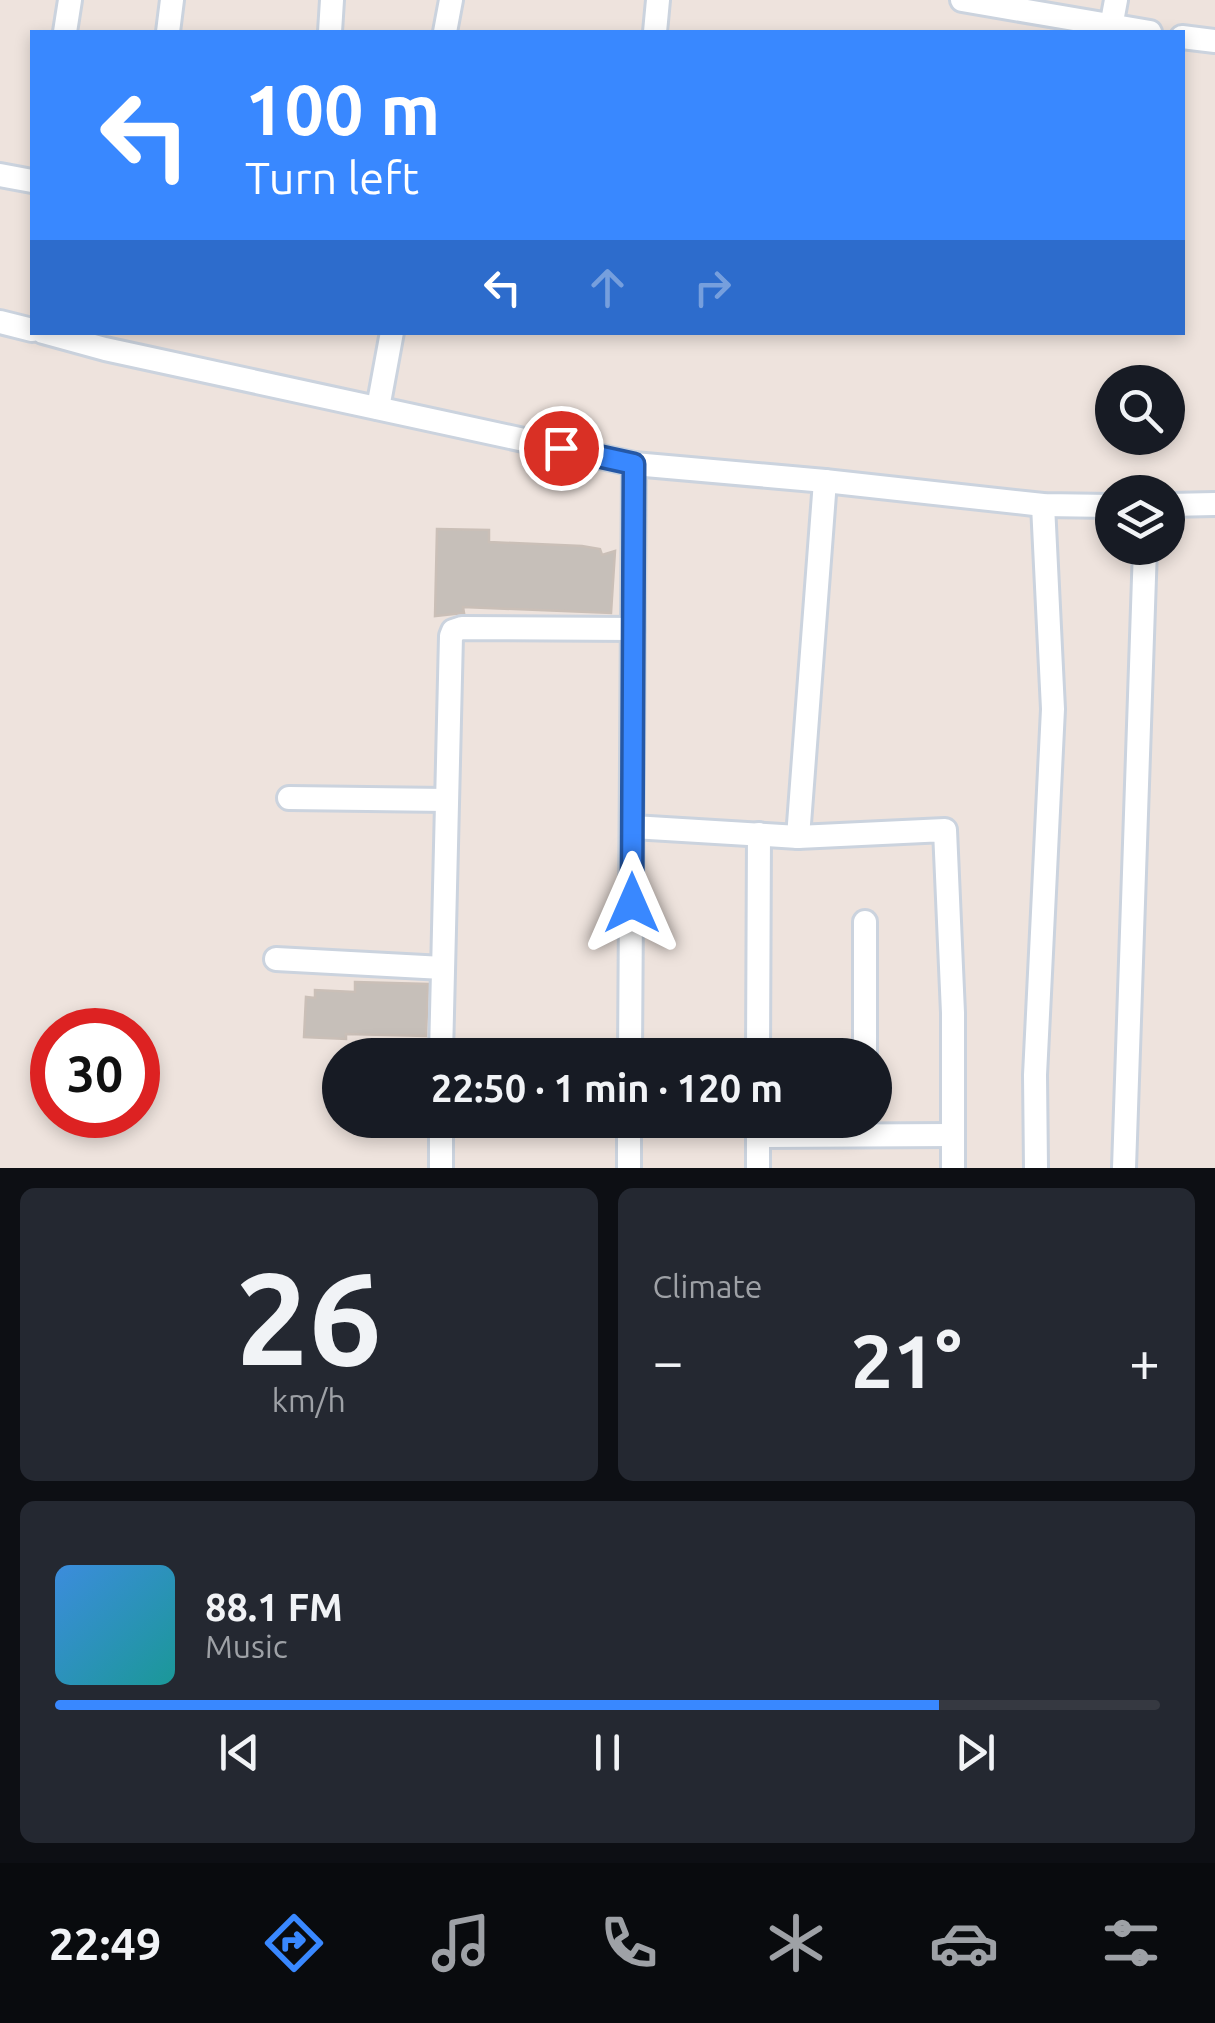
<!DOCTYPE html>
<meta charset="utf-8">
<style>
:root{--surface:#171b24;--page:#242831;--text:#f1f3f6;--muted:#9ea1a6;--line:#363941;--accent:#3988ff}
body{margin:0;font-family:Ubuntu,sans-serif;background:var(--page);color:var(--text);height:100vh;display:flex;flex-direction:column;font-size:38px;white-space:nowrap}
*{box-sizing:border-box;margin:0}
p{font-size:32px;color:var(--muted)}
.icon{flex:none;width:55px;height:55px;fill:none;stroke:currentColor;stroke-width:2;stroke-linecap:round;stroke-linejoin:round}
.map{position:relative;height:1168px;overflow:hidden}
.sheet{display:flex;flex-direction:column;gap:20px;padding:20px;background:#0d0f14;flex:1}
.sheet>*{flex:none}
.hud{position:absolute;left:30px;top:30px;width:1155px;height:305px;border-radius:0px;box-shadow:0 5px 15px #0003;background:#3988ff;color:#fff;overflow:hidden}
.buttons{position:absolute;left:1095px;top:365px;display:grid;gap:20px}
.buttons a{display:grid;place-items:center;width:90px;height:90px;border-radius:50%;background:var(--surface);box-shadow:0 5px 15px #0003;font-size:50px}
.speed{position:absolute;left:30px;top:1008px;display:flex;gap:20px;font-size:50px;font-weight:700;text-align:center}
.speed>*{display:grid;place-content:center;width:130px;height:130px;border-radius:50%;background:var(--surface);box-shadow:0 5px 15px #0003;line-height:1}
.speed .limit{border:15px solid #d22;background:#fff;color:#111}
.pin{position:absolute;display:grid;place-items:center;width:85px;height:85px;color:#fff;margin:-42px;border:5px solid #fff;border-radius:50%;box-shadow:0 2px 10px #0007}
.me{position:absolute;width:110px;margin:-55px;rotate:0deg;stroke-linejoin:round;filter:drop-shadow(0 0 8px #0008)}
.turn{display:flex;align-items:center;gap:35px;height:210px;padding:0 50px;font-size:45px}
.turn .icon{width:130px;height:130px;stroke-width:2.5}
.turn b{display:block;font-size:70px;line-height:85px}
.lanes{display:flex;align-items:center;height:95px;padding:0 50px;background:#0003;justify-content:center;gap:50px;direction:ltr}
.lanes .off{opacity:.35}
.big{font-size:75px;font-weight:700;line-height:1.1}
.sheet .tile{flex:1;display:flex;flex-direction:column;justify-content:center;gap:15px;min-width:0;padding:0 35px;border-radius:15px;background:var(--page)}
.sheet .dial{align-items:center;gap:0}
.dial b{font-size:130px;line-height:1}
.song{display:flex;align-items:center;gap:30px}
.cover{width:120px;height:120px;border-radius:15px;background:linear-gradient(135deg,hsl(210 70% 55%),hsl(180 70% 35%))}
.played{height:10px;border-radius:5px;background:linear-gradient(90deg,var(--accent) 80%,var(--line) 80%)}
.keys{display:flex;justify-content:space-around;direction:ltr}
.heat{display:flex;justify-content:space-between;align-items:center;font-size:55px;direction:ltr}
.sheet .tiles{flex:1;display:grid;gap:20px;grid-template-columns:1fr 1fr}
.tile:last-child{grid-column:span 2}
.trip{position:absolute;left:322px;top:1038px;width:570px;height:100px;border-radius:50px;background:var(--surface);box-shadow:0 5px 15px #0003;font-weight:700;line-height:100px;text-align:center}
.tabs{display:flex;height:160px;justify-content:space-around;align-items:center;background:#090b0e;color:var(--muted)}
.tabs .icon{width:70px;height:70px}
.tabs .active{color:var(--accent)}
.tabs b{font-size:45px;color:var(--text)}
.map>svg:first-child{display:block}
</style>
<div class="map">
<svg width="1215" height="1168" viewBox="0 0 1215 1168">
<rect width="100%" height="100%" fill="#eee3dd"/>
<!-- building -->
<g fill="#c6bfb9" stroke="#cabfb7" stroke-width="2.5">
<polygon points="437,529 489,530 489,542 582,546 600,549 602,555 615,551 611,613 463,607 464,613 435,616"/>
<polygon points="355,982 428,984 426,1036 346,1034 346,1039 304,1037 306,997 315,998 315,990 355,992"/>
</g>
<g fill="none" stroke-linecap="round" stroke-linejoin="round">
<!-- minor casing -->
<g stroke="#cbd3de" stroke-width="28">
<g id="minor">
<polyline points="962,0 1150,32"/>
<polyline points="1111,27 1116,0"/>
<polyline points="65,32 70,0"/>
<polyline points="168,32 172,0"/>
<polyline points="330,32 332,0"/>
<polyline points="445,32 451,0"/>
<polyline points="655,32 658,0"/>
<polyline points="1182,37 1215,41"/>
<polyline points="0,175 32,181"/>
<polyline points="0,322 32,330"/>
<polyline points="43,332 105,349 634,464 825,481 1043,505 1112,506"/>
<polyline points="378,408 392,332"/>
<polyline points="1168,505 1215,504"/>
<polyline points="289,798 446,800"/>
<polyline points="633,827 798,837 945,830 953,1013 953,1168"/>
<polyline points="798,837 825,481"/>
<polyline points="865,922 865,1055"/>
<polyline points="276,959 443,968"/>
<polyline points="441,1055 451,636 453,631 462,628 633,629"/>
<polyline points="630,1055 634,464"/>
<polyline points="758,1055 759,834"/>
<polyline points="758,1136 953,1135"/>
<polyline points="441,1168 441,1120"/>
<polyline points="629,1168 629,1120"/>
<polyline points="758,1168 758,1123"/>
<polyline points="1036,1168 1035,1075 1053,709 1043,505"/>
<polyline points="1124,1168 1145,548"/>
</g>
</g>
<!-- minor -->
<use href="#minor" stroke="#fff" stroke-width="22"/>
</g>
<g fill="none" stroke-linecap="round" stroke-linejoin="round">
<!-- route casing -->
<g stroke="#2558a6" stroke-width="25">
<polyline id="route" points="561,448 634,464 632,903"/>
</g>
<!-- route -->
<use href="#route" stroke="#3988ff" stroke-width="18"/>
</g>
</svg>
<div class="buttons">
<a><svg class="icon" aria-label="search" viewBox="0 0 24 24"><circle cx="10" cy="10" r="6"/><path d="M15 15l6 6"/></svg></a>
<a><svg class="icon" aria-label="layers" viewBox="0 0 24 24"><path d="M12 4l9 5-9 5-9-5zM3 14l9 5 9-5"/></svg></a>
</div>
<div class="speed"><div class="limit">30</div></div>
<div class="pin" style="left:561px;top:448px;background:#d93025"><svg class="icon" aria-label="arrive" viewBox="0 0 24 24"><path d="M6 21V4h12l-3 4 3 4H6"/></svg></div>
<svg class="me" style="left:632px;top:903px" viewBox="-20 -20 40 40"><path d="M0-17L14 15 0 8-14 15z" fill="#3988ff" stroke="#fff" stroke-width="4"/></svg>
<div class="trip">22:50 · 1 min · 120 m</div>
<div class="hud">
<div class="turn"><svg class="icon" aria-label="left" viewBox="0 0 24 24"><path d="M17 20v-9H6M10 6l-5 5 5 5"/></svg><div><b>100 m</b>Turn left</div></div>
<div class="lanes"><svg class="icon" aria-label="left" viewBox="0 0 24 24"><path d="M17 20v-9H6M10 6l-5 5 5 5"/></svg><svg class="icon off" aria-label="ahead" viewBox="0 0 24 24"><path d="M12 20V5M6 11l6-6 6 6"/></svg><svg class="icon off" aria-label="right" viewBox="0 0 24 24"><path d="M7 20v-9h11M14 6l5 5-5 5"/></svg></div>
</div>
</div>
<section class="sheet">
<div class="tiles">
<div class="tile dial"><b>26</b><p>km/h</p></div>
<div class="tile"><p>Climate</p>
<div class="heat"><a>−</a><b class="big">21°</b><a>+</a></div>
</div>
<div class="tile">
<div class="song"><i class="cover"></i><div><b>88.1 FM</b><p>Music</p></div></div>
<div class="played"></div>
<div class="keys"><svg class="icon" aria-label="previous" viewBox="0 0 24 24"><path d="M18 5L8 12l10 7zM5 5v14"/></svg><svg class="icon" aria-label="pause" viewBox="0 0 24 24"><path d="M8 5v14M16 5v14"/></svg><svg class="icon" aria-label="next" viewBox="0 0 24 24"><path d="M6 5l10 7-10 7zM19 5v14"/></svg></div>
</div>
</div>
</section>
<nav class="tabs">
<b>22:49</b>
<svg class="icon active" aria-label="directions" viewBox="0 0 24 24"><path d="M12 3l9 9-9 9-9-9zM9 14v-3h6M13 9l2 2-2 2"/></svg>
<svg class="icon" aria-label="music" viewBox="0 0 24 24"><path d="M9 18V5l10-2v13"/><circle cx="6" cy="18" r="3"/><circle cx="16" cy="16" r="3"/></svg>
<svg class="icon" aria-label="phone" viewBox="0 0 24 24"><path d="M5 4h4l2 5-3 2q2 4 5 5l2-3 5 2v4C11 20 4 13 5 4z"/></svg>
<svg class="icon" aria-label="climate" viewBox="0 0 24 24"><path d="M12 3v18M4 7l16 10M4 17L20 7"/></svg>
<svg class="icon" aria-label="car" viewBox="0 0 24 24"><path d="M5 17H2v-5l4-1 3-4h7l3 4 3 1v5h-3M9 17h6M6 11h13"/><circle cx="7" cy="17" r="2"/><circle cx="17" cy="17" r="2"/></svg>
<svg class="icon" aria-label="filters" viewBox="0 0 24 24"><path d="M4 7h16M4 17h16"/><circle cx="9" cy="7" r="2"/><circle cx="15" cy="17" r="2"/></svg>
</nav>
